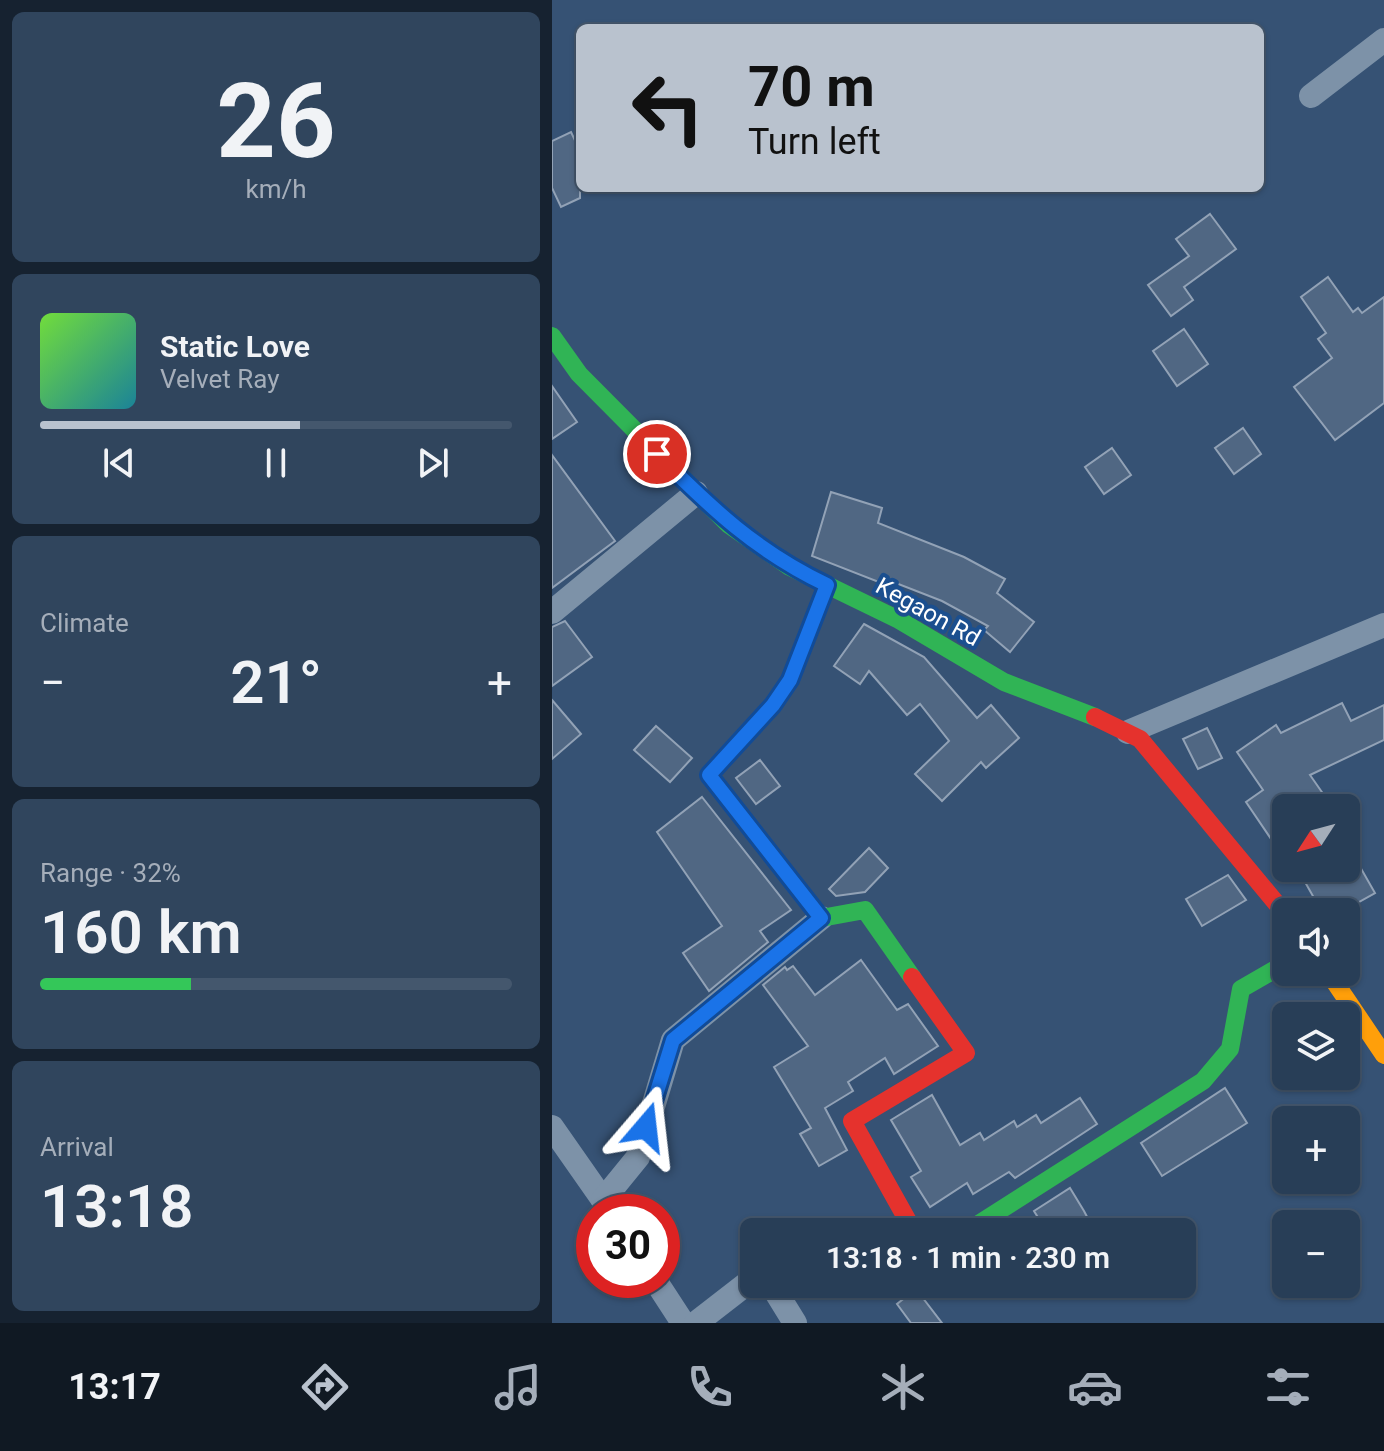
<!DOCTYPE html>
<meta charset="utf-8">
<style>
:root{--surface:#283e57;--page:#30455d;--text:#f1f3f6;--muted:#a5aeba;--line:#44576d;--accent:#b9c2ce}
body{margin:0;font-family:Roboto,sans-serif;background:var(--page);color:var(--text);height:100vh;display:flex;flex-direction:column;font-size:30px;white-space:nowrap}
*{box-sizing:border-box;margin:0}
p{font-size:26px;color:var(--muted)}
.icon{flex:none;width:44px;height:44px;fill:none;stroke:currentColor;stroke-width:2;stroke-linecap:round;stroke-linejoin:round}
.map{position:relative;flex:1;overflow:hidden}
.details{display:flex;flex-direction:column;gap:12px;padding:12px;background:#162230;width:552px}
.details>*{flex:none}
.banner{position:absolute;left:24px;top:24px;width:688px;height:168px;border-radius:12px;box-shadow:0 2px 6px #0004,0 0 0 2px var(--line);background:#b9c2ce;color:#111;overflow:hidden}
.needle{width:52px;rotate:234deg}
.buttons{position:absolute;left:720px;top:794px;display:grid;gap:16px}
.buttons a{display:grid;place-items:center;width:88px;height:88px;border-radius:12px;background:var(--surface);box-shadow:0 2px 6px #0004,0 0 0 2px var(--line);font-size:40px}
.speed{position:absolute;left:24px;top:1194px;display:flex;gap:16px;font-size:40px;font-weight:700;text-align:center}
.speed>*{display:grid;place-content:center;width:104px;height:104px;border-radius:50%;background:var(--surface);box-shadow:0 2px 6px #0004,0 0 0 2px var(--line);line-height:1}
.speed .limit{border:12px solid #d22;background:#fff;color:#111}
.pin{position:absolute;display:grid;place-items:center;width:68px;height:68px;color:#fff;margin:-34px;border:4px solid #fff;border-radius:50%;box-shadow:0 2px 8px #0007}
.me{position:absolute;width:88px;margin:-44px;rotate:17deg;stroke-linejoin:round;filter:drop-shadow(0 0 6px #0008)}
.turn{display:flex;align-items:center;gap:28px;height:168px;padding:0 40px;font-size:36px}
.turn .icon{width:104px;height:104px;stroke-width:2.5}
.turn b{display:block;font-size:56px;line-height:68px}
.big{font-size:60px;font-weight:600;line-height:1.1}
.details .card{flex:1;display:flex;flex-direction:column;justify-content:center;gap:12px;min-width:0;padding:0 28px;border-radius:12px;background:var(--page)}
.details .dial{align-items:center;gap:0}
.dial b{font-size:104px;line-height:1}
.song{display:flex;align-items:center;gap:24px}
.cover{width:96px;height:96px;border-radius:12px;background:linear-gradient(135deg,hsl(100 70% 55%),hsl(190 70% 35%))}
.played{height:8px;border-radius:4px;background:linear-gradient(90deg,var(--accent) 55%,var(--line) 55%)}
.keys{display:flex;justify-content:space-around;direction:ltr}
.heat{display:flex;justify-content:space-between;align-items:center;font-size:44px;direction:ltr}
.charge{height:12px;border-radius:6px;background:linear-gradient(90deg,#34c759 32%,var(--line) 0)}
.trip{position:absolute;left:188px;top:1218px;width:456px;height:80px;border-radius:12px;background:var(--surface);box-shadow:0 2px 6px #0004,0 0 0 2px var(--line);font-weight:600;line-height:80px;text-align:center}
.tabs{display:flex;height:128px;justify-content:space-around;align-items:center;background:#101923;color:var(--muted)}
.tabs .icon{width:56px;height:56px}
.tabs .on{color:var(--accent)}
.tabs b{font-size:36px;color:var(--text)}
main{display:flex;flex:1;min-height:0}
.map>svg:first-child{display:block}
</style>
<main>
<section class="details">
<div class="card dial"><b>26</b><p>km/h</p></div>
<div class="card">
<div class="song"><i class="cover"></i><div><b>Static Love</b><p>Velvet Ray</p></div></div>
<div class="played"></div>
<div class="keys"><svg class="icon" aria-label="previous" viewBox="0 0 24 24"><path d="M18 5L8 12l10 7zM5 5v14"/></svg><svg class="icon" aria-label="pause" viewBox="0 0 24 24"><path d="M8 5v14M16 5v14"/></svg><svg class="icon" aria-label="next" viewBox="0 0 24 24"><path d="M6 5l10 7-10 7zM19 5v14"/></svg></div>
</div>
<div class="card"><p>Climate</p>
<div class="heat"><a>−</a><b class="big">21°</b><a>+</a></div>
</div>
<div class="card"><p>Range · 32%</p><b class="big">160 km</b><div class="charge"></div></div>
<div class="card"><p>Arrival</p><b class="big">13:18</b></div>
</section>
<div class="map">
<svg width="832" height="1323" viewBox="0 0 832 1323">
<rect width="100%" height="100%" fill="#365274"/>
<!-- building -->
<g fill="#506783" stroke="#92a2b6" stroke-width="2">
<polygon points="19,132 28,151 28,198 9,207 0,188 0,141"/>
<polygon points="658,214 684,249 632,287 641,300 619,316 596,285 637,256 624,239"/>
<polygon points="776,277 801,312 806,308 810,313 832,297 832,403 783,440 742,387 780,358 766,339 774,333 749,297"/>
<polygon points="632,329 656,364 625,386 601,351"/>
<polygon points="0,386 25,422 0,439"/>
<polygon points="691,428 709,454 682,474 663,448"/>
<polygon points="560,448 579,475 552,494 533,467"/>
<polygon points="0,455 63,541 0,588"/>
<polygon points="279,492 330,508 326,523 412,557 453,579 445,593 482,622 458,652 432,630 436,626 390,601 344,583 342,588 260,556"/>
<polygon points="13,621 40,657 0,686 0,627"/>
<polygon points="312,624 372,657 425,718 439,705 467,738 434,768 429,762 390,801 363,774 397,741 368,704 355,715 317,671 308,684 282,666"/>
<polygon points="0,700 29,734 0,759"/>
<polygon points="790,703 799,721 832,705 832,740 758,775 781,808 734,808 734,861 694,802 711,790 685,752 724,725 729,733"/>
<polygon points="104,726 140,758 118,782 82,750"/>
<polygon points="655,728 670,758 646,769 631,739"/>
<polygon points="208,760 228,786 204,804 184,778"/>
<polygon points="150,797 239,910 208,931 216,942 157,991 131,953 170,926 105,832"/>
<polygon points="317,848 336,868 313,892 284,896 277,889"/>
<polygon points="807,865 823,893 789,912 770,912 745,868"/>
<polygon points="676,875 694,900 650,926 634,899"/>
<polygon points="309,960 345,1010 356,1004 386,1046 342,1074 333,1058 296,1082 301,1091 273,1108 295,1150 267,1166 248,1134 259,1128 222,1067 256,1046 211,985 233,967 235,970 241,966 263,995"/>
<polygon points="673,1088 695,1123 610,1176 589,1143"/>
<polygon points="380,1095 408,1145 428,1133 432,1140 462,1121 465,1127 484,1115 489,1123 528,1098 545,1124 463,1178 457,1172 421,1194 415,1183 378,1207 359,1177 369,1171 339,1120"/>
<polygon points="518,1188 532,1211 543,1232 495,1232 482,1211"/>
<polygon points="364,1289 390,1323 359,1323 345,1304"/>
</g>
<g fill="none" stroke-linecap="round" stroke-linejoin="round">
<!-- street -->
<g stroke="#7d92a8" stroke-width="24">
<polyline points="759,96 832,40"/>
<polyline points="0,612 144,493"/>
<polyline points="576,732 832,625"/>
<polyline points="0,1127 58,1210"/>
<polyline points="51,1200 86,1157 121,1040 269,918"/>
<polyline points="103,1280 131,1323"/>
<polyline points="219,1284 243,1323"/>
<polyline points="144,1323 202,1278"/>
</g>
<!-- fast -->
<g stroke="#30b455" stroke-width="18">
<polyline points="0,336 27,374 176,524 238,567 347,620 452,682 543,717"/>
<polyline points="275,585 238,680 221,705 157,775 269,918 313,910 360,977"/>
<polyline points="414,1232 651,1081 678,1049 689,989 734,963"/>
</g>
<!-- slow -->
<polyline stroke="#ff9f0a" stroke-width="18" points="776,972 832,1055"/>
<!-- jam -->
<g stroke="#e5322d" stroke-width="18">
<polyline points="543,717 588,739 734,915"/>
<polyline points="360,977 414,1053 300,1121 362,1232"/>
</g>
</g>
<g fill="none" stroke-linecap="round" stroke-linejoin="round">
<!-- route casing -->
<g stroke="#114b97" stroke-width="20">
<path id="route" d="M94 1127 121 1040 269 918 157 775 221 705 238 680 275 585C204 551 160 509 105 454"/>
</g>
<!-- route -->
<use href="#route" stroke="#1a73e8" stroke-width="14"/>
</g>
<g text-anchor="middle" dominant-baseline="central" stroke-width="8" stroke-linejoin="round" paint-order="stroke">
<!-- street labels -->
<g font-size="24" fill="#fff" stroke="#1b4f8f">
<text transform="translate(376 612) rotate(29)">Kegaon Rd</text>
</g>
</g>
</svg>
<div class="buttons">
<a><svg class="needle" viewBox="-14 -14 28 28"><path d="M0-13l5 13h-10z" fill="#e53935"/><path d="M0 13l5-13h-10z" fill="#a5aeba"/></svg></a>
<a><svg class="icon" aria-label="sound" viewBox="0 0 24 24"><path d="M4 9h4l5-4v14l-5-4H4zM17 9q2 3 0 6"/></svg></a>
<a><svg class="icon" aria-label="layers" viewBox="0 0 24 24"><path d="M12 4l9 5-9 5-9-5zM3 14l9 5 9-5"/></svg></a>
<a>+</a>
<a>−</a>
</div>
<div class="speed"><div class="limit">30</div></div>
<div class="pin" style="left:105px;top:454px;background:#d93025"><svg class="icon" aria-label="arrive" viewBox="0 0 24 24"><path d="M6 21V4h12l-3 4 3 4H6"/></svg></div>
<svg class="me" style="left:94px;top:1127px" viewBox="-20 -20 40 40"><path d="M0-17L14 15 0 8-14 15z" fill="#1a73e8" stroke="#fff" stroke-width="4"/></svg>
<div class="trip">13:18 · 1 min · 230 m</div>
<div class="banner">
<div class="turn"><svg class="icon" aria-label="left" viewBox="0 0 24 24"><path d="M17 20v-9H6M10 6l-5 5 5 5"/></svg><div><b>70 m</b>Turn left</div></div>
</div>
</div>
</main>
<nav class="tabs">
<b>13:17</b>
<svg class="icon on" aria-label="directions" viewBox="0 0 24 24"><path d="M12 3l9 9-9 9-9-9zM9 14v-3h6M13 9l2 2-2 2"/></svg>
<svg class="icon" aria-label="music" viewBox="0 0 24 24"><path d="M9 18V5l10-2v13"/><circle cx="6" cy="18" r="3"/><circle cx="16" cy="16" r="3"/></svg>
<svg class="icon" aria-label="phone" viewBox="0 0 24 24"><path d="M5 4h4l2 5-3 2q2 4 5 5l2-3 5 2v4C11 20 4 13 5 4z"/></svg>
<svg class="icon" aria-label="climate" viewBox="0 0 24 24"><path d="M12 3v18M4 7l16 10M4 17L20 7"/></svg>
<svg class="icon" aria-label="car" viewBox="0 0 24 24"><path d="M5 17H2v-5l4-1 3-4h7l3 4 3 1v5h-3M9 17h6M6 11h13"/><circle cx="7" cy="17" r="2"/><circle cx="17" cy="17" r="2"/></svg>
<svg class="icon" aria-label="filters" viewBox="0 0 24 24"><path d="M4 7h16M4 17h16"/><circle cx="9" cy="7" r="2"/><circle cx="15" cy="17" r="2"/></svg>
</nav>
